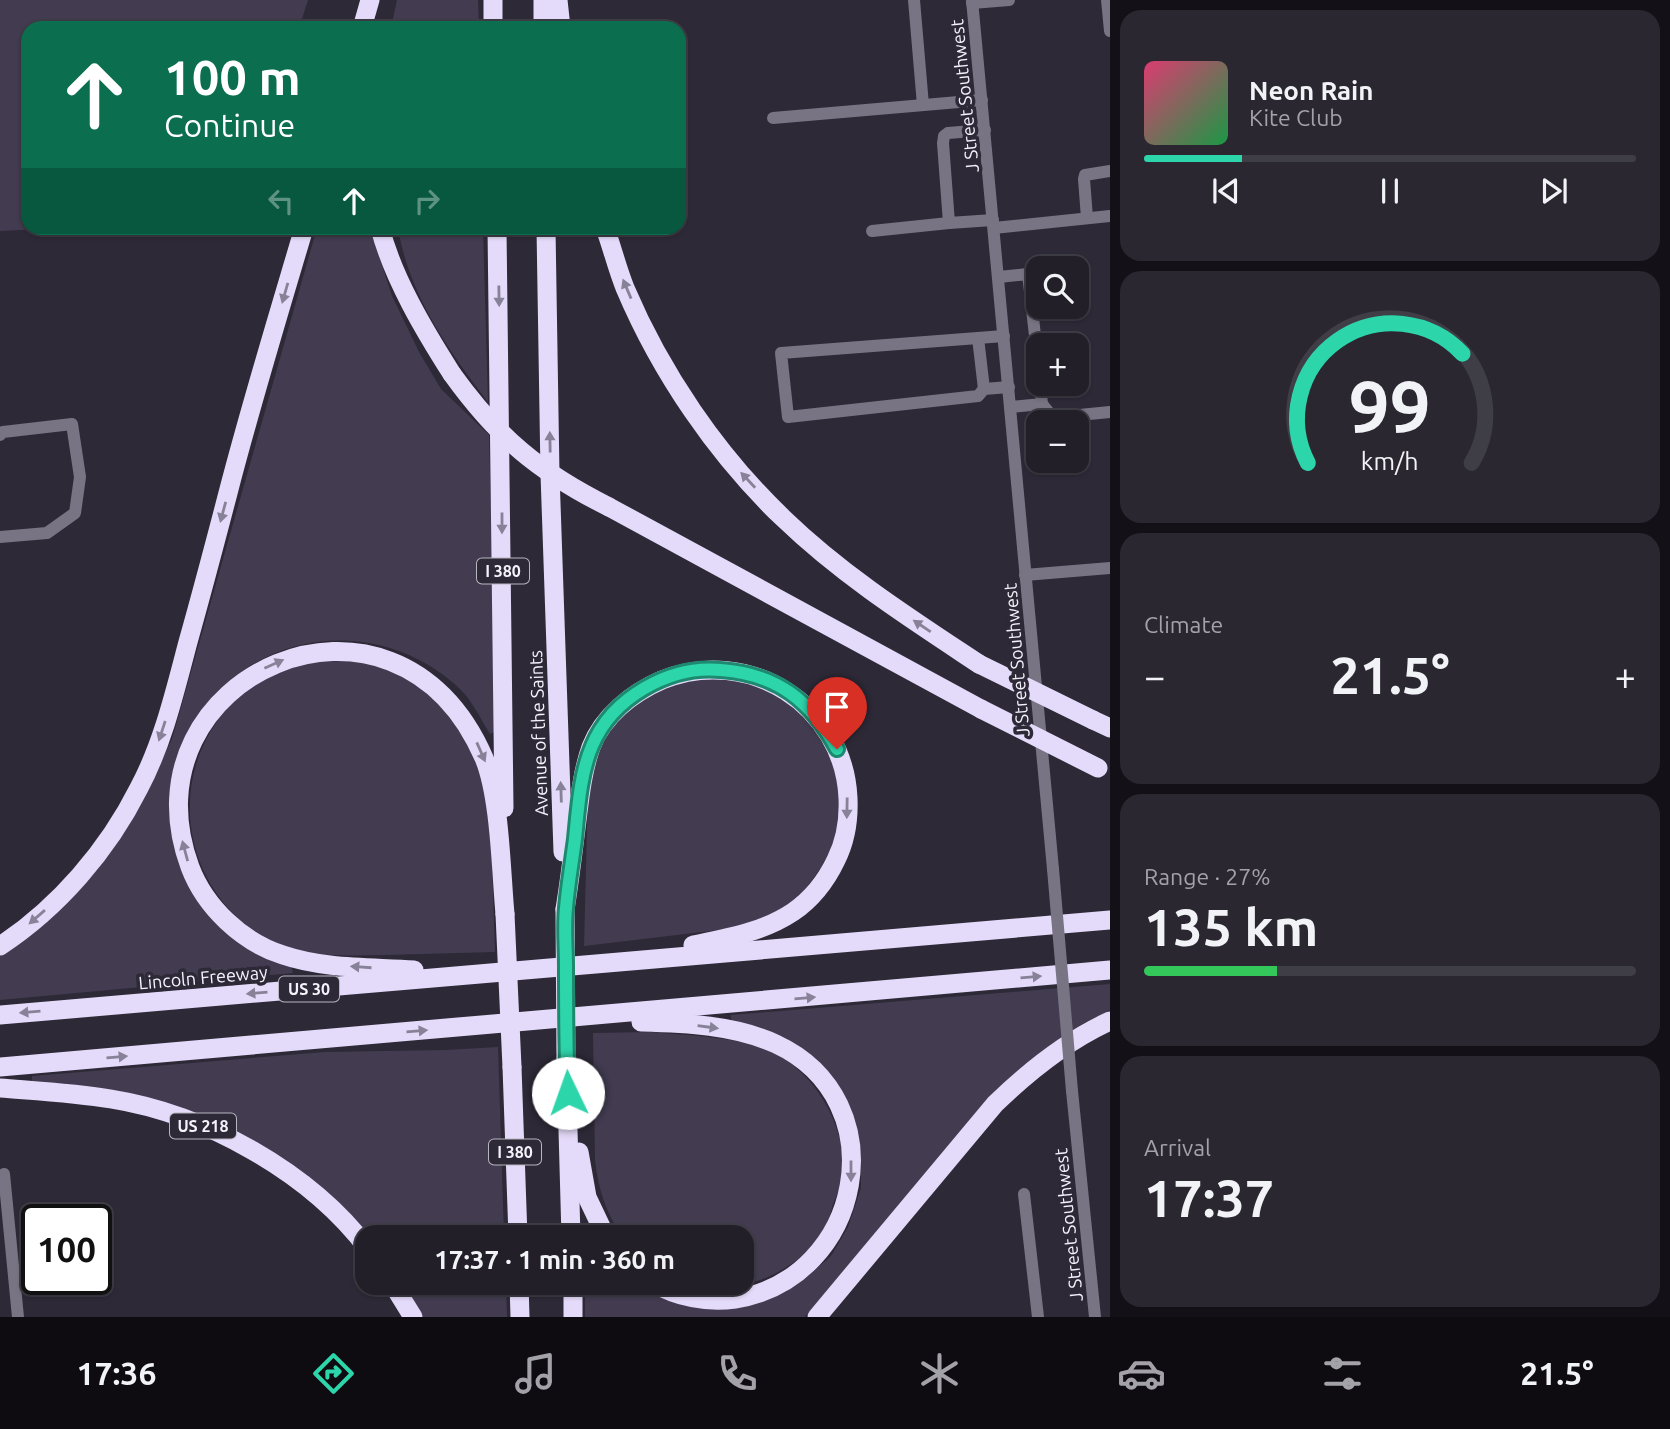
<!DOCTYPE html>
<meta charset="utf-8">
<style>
:root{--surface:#221f29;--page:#2a2731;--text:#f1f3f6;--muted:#a2a2a8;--line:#3f3d46;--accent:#2dd5ab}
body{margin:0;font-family:Ubuntu,sans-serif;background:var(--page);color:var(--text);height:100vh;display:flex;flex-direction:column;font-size:26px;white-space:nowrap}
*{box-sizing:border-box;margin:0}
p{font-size:23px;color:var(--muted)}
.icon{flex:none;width:38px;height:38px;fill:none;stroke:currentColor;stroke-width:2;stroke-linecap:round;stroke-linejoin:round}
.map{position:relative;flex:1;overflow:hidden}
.sheet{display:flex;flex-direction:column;gap:10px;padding:10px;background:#131117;width:560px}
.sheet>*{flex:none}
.banner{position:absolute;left:21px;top:21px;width:665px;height:214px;border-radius:21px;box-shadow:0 2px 5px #0004,0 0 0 2px var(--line);background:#0b6e4f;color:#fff;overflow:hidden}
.buttons{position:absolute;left:1026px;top:256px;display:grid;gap:14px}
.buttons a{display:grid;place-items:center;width:63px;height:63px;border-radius:14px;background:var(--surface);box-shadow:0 2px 5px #0004,0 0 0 2px var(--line);font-size:35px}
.speed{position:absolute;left:21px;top:1204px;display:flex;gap:14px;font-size:35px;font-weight:700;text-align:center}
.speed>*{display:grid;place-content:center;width:91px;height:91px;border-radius:50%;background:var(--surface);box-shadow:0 2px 5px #0004,0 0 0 2px var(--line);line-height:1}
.speed .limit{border:4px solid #111;border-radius:10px;background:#fff;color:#111}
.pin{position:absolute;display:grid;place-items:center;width:60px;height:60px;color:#fff;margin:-72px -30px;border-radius:50% 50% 50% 0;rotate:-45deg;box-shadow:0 0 7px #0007}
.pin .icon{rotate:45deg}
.me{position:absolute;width:77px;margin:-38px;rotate:357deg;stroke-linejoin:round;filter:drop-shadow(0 0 5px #0008)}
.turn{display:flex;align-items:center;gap:24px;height:147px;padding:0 28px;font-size:32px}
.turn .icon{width:91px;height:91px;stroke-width:2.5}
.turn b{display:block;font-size:49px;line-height:60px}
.lanes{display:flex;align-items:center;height:66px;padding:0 28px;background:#0003;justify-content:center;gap:35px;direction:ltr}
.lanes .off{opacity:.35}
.big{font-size:52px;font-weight:700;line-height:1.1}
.sheet .card{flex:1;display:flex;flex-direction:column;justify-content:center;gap:10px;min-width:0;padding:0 24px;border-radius:21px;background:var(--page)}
.sheet .dial{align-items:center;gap:0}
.dial svg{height:182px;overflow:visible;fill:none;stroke:var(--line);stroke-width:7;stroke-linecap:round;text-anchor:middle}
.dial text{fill:var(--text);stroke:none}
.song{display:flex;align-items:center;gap:21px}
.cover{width:84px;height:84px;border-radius:10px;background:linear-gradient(135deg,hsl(340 70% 55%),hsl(140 70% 35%))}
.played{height:7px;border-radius:4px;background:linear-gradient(90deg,var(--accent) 20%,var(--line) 20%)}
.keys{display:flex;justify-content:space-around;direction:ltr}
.heat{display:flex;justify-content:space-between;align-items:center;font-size:38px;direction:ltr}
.charge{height:10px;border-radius:5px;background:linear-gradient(90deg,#34c759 27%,var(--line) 0)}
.trip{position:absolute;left:355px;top:1225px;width:399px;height:70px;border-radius:21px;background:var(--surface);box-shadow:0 2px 5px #0004,0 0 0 2px var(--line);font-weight:700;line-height:70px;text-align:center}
.tab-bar{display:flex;height:112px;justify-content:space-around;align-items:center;background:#0e0c10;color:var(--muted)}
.tab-bar .icon{width:49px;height:49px}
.tab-bar .on{color:var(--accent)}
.tab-bar b{font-size:32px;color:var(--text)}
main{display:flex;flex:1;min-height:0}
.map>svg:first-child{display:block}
</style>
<main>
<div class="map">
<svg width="1110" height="1317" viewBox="0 0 1110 1317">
<rect width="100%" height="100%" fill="#2d2937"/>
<!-- green -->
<g fill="#433c51">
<polygon points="0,0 308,0 299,28 28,28 28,228 62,228 0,231"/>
<polygon points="397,0 478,0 479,28 391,28"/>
<path d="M317 228H370L392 296 419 352 441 389 489 435 496 731 490 734C481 720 473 702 461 690 359 592 189 647 172 790 169 820 173 850 185 878 205 922 245 953 291 967L293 973 0 1000V955L23 940 158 768 172 739Z"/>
<path d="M398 228H483L488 402C447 349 409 294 398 228Z"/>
<path d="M362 661 423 684 461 723 485 786 492 861 495 952C458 953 421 954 384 955 353 955 320 958 290 948 196 917 161 803 216 723 227 707 238 693 256 682 291 659 322 662 362 661Z"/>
<polygon points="722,676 773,689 817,726 835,766 842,815 833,846 820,869 802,894 782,909 757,921 719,930 584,946 588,789 597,754 615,724 638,702 670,684"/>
<polygon points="1110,984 1110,1010 1084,1023 1052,1044 852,1263 805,1317 585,1317 585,1283 638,1283 667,1297 754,1303 786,1292 808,1276 831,1256 848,1227 861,1188 861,1162 858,1131 846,1101 811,1056 786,1038 758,1027 731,1022 731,1015"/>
<path d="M650 1032C691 1036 750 1036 785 1059 821 1084 846 1130 843 1174 843 1183 837 1195 833 1204 831 1212 828 1222 824 1229 798 1274 739 1296 690 1283H742V1237H623C606 1215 598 1187 595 1160L593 1033Z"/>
<path d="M498 1047 504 1237H368C356 1224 345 1209 332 1197 311 1175 284 1158 258 1144 185 1103 116 1084 32 1082V1076L325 1052 446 1050Z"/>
<polygon points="402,1283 506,1283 507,1317 422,1317"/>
</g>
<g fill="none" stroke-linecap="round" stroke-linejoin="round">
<!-- minor -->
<g stroke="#797483" stroke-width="12">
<polyline points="914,0 923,105"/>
<polyline points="972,0 1053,869"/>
<polyline points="1107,0 1110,31"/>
<polyline points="972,3 1009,0"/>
<polyline points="773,118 982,100"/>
<polyline points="985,130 948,133 944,136 943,143 949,223 993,220"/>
<polyline points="1087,218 1084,179 1085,175 1110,171"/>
<polyline points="994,228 1110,216"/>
<polyline points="872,231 949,223"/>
<polyline points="999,277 1028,274 1038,362"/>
<polyline points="1004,336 781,353 788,417 978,396 984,389 1009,387"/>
<polyline points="978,338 984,389"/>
<polyline points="1042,404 1051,415 1059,417 1110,412"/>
<polyline points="1010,407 1042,404 1040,383"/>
<polyline points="0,435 3,432 72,424 80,477 75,513 47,533 0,537"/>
<polyline points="1025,575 1110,568"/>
<polyline points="1072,1091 1095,1317"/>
<polyline points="4,1174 18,1317"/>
<polyline points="1024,1194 1038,1317"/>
</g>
<!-- highway -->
<g stroke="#e4daf9" stroke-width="19">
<polyline points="493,0 493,28"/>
<polyline points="543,0 543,28"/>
<polyline points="558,0 561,28"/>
<polyline points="362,28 370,0"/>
<path d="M380 228C393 278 424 330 452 374"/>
<polyline points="497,228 504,808"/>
<polyline points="546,228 550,474 563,852"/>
<path d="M605 228C612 247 617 268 625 288 661 373 717 455 783 518 842 575 911 619 979 664"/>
<polyline points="609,507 981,709"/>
<polyline points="1093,720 1110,728"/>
<path d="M565 909C569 885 572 860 575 836 579 807 581 775 591 747 603 716 632 693 662 680 748 645 844 705 848 798 849 820 846 840 836 860 826 881 812 899 793 912 763 932 728 938 693 945"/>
<path d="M0 946C58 908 108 850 139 788 163 743 175 691 188 642 202 592 215 543 228 493 251 404 278 316 304 228"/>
<path d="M414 970C370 967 324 969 283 955 242 942 205 907 190 867 119 676 395 552 484 758 500 796 501 871 505 914"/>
<polyline points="0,1015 1110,920"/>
<path d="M641 1022C685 1023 735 1025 776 1044 898 1101 863 1279 735 1299 707 1303 677 1297 653 1283"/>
<polyline points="566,1059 571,1237"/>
<polyline points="0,1067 1110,970"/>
<polyline points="512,1067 518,1237"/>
<path d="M0 1088C37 1091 75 1093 111 1099 205 1114 310 1172 368 1249"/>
<polyline points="579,1152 587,1197 606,1237"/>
<polyline points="392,1283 413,1317"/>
<polyline points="519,1283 520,1317"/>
<polyline points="573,1283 573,1317"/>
<path d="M817 1317 995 1104C1029 1071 1066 1041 1110 1021"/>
</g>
<!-- minor-bridge -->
<polyline stroke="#797483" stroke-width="12" points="1053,869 1072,1091"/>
<!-- highway-bridge -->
<g stroke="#e4daf9" stroke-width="19">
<path d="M452 374C498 438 539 472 609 507"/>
<polyline points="979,664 1093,720"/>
<polyline points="981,709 1098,768"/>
<polyline points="565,909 566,1059"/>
<polyline points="505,914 512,1067"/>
</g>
</g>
<!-- one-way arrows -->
<defs><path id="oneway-solid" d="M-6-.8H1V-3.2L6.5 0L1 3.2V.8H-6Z" transform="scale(1.75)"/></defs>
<g fill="#888298">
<use href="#oneway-solid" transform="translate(627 289) rotate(-113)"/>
<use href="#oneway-solid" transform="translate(285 293) rotate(106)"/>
<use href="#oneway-solid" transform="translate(499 296) rotate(89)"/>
<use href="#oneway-solid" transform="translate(550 442) rotate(-91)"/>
<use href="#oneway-solid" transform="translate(748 480) rotate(-133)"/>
<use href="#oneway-solid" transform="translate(223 512) rotate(105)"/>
<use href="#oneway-solid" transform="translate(502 523) rotate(90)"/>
<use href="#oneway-solid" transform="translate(922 626) rotate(-146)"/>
<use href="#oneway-solid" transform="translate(274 664) rotate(-24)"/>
<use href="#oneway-solid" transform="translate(162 731) rotate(108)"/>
<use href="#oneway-solid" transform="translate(481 752) rotate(66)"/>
<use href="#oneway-solid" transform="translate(561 792) rotate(-92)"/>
<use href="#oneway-solid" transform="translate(847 808) rotate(91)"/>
<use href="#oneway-solid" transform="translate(185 851) rotate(-105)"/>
<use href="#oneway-solid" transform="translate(37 917) rotate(139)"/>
<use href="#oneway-solid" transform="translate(361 967) rotate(-176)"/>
<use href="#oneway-solid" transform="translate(1031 977) rotate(-5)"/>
<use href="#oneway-solid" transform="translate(257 993) rotate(175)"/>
<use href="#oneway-solid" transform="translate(805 998) rotate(-5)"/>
<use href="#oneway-solid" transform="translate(30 1012) rotate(175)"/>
<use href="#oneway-solid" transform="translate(708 1027) rotate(8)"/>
<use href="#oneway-solid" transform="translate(417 1031) rotate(-5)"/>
<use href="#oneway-solid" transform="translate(117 1057) rotate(-5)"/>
<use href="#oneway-solid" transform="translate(851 1171) rotate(90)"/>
</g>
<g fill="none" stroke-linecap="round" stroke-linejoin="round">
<!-- route casing -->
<g stroke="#1d8a6f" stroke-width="18">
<path id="route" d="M568 1093C566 1051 566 1009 566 966 566 947 564 927 566 908 568 885 572 862 575 839 578 809 580 774 592 746 612 698 669 665 721 670 777 674 811 701 837 749"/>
</g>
<!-- route -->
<use href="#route" stroke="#2dd5ab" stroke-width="12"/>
</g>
<g text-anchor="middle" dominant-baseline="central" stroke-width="7" stroke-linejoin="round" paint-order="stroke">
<!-- shield labels -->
<g fill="#2d2937" stroke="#b9b6c1" stroke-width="2">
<rect x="477" y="558.5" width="52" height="25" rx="5"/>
<rect x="279" y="976.5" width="60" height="25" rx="5"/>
<rect x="170" y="1113.5" width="66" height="25" rx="5"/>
<rect x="489" y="1139.5" width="52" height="25" rx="5"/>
</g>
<g font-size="16" font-weight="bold" fill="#f5f2fc">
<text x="503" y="571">I 380</text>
<text x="309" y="989">US 30</text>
<text x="203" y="1126">US 218</text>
<text x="515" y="1152">I 380</text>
</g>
<!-- street labels -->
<g font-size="18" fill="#f5f2fc" stroke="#2d2937">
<text transform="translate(964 96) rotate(-96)">J Street Southwest</text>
<text transform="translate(1016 660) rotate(-95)">J Street Southwest</text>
<text transform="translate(538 733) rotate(-92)">Avenue of the Saints</text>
<text transform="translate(203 977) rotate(-5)">Lincoln Freeway</text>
<text transform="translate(1068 1225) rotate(-96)">J Street Southwest</text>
</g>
</g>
</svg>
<div class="buttons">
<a><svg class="icon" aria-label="search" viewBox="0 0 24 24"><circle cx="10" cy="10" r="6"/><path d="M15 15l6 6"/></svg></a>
<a>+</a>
<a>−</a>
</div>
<div class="speed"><div class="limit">100</div></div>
<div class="pin" style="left:837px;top:749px;background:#d93025"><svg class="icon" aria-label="arrive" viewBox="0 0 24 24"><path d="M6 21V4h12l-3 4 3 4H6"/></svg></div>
<svg class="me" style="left:568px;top:1093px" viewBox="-20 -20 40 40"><circle r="19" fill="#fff"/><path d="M0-13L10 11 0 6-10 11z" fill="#2dd5ab"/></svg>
<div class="trip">17:37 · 1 min · 360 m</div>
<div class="banner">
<div class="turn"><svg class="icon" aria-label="ahead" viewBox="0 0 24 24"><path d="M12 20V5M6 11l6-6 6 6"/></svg><div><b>100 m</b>Continue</div></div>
<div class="lanes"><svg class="icon off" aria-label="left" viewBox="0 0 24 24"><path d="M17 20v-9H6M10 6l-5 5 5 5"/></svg><svg class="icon" aria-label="ahead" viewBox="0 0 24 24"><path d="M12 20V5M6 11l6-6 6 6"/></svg><svg class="icon off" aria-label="right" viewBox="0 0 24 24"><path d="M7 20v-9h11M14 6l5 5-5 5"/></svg></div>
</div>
</div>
<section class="sheet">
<div class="card">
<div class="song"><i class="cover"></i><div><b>Neon Rain</b><p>Kite Club</p></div></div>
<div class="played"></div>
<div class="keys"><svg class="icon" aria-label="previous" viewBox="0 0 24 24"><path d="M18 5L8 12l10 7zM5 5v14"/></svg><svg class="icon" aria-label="pause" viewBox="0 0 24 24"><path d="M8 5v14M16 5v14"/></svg><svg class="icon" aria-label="next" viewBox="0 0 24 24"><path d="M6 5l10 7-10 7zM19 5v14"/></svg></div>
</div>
<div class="card dial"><svg viewBox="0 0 100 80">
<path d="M14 69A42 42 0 1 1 86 69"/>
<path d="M14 69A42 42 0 0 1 82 21" stroke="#2dd5ab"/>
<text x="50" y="56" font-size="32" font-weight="700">99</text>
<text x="50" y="72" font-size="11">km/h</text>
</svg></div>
<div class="card"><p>Climate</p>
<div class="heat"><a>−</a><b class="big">21.5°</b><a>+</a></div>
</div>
<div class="card"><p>Range · 27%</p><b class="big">135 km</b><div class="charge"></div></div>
<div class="card"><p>Arrival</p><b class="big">17:37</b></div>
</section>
</main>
<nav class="tab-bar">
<b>17:36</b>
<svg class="icon on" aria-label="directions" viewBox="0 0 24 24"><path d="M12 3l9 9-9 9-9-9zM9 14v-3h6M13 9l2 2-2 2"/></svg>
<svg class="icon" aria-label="music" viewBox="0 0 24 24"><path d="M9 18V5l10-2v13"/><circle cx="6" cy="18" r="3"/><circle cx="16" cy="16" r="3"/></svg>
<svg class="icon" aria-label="phone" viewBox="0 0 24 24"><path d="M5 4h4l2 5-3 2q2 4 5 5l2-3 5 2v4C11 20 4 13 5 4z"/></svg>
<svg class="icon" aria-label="climate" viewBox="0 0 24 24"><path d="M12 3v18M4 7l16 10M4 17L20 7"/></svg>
<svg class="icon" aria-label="car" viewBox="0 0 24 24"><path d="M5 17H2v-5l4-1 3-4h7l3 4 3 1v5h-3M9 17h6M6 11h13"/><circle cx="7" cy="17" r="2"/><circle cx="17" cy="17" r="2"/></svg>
<svg class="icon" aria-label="filters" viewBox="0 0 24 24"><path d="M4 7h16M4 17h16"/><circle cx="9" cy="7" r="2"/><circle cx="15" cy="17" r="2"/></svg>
<b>21.5°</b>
</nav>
